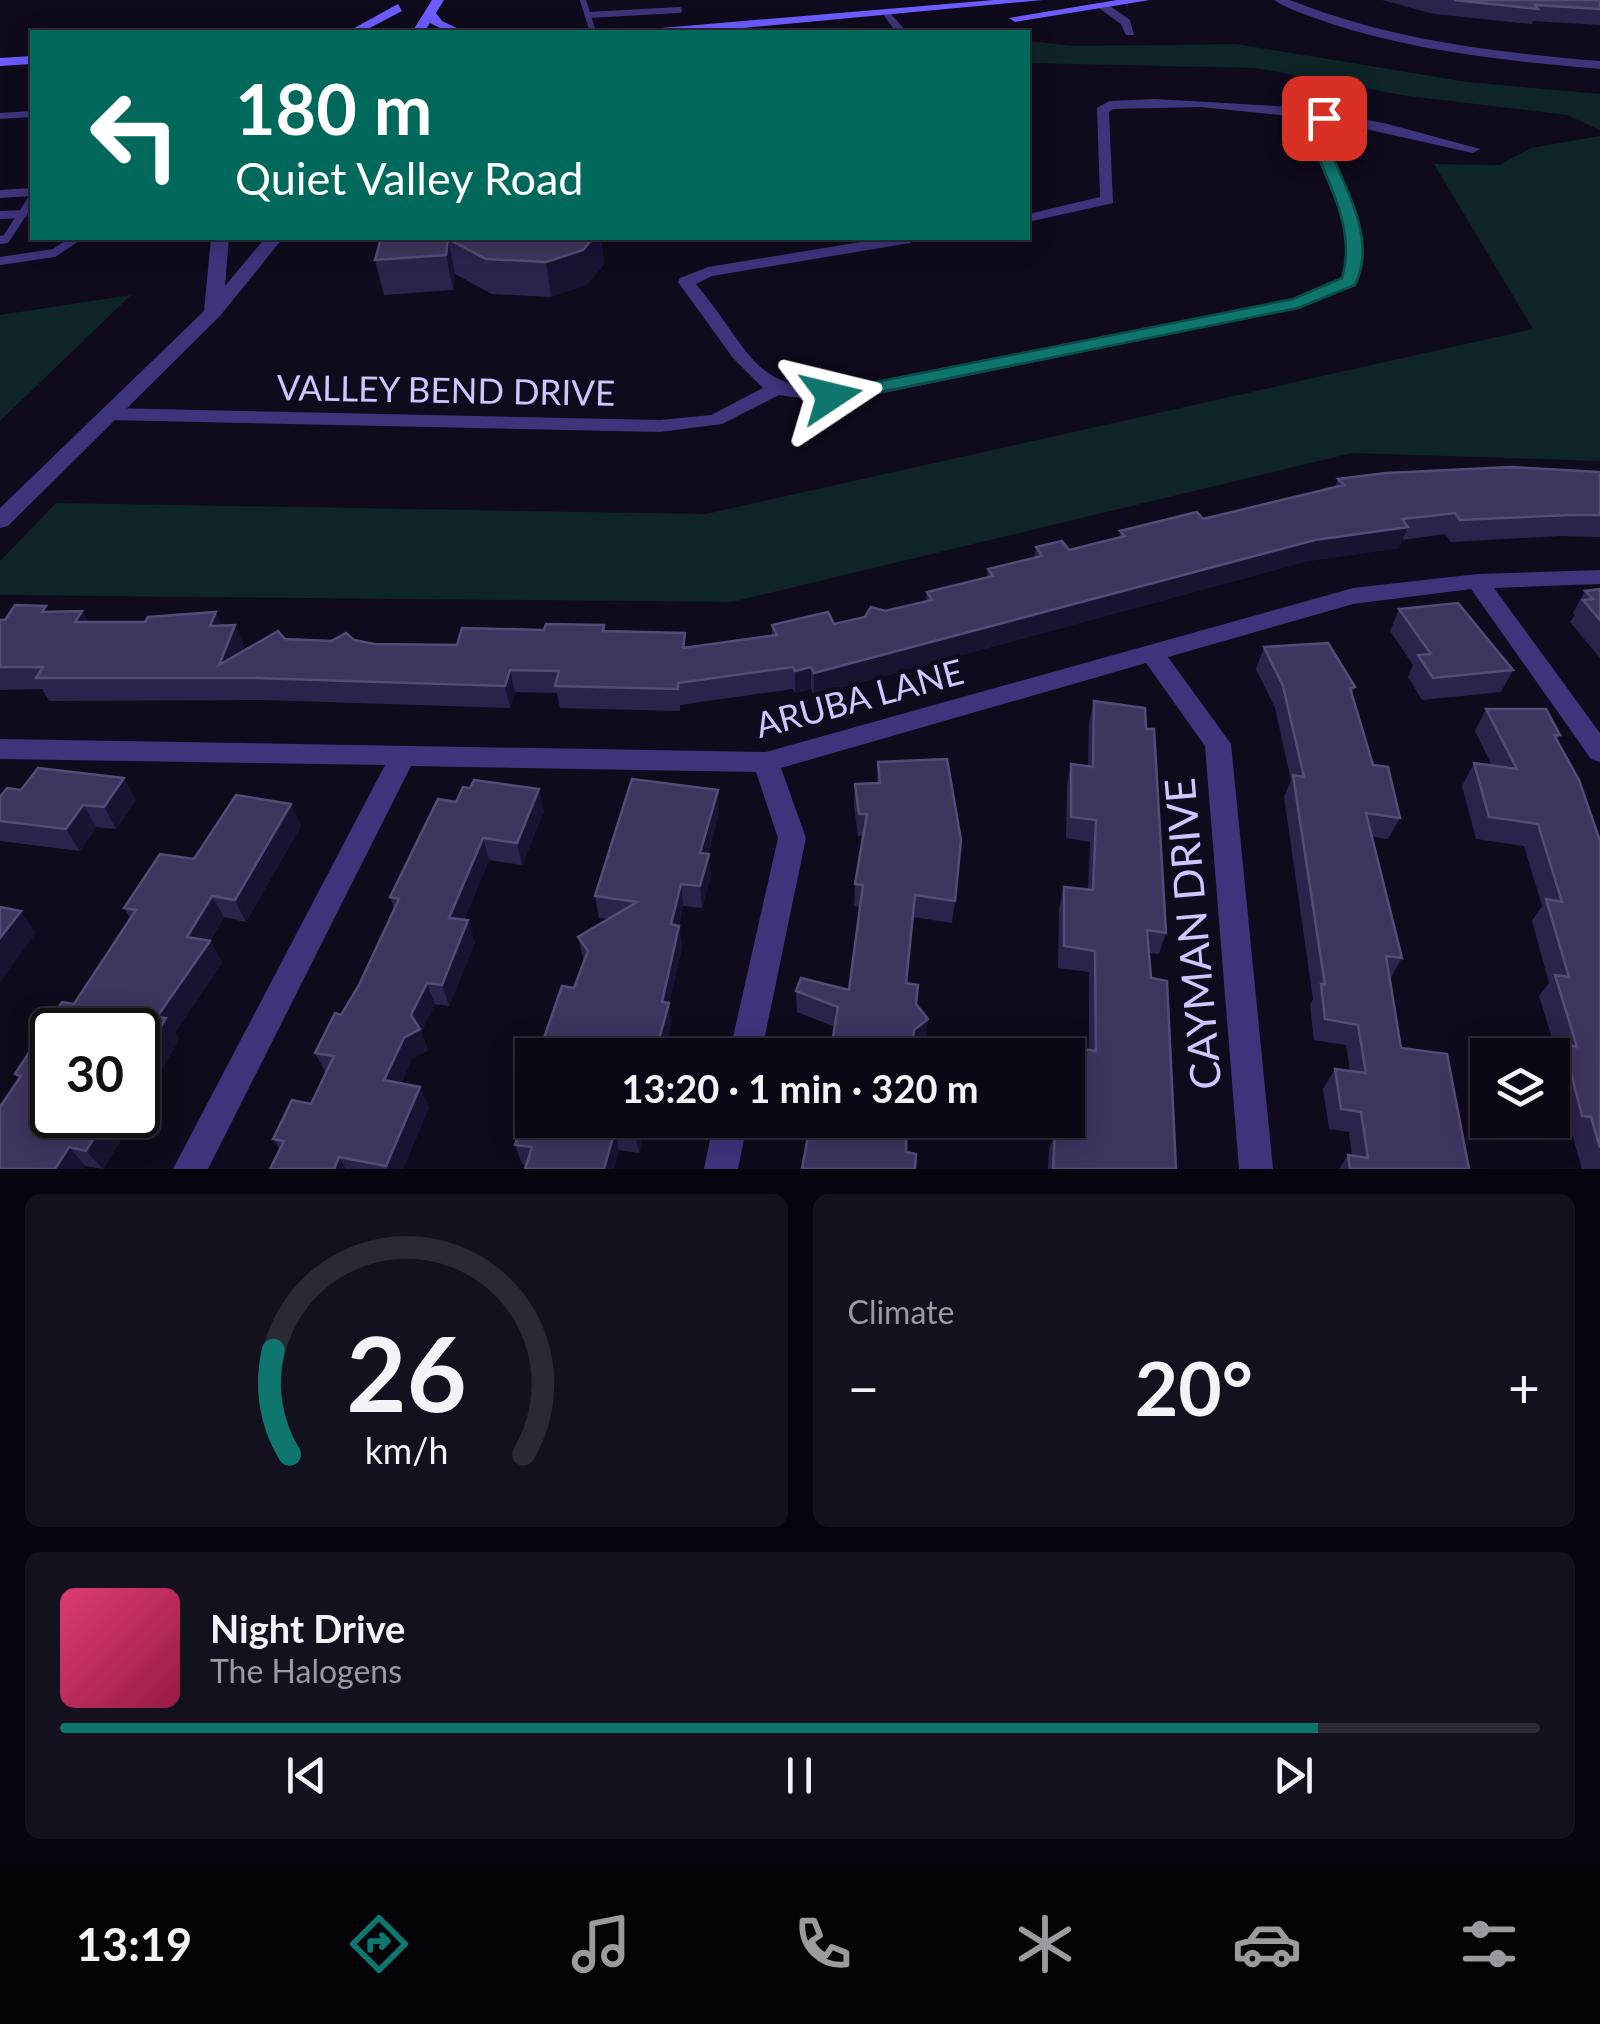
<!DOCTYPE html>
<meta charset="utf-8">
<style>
:root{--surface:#0b0815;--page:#14111e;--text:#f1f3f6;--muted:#9a9aa0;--line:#2b2934;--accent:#0f766e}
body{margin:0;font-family:Lato,sans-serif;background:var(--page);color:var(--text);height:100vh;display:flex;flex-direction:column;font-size:38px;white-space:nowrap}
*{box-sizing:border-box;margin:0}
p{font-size:32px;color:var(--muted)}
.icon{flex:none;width:55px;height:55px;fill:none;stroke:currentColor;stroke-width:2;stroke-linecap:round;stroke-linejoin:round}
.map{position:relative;height:1169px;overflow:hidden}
.side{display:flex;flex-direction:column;gap:25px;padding:25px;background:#06040c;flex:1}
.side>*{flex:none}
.top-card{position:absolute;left:30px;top:30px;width:1000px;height:210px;border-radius:0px;box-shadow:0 5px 25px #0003,0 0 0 2px var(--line);background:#00695c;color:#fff;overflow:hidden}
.fabs{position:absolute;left:1470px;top:1038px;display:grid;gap:20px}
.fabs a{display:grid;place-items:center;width:100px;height:100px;border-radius:0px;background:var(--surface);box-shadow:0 5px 25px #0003,0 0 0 2px var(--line);font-size:50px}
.speed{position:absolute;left:30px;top:1008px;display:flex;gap:20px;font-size:50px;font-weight:700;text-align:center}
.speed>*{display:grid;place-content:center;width:130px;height:130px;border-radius:50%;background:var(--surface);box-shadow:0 5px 25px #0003,0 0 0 2px var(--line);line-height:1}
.speed .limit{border:5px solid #111;border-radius:15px;background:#fff;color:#111}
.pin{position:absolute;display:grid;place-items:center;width:85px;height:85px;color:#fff;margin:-42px;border-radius:20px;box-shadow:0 5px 15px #0006}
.me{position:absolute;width:110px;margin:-55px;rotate:80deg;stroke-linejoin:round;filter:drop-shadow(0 0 8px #0008)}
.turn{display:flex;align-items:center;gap:35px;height:210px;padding:0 40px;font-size:45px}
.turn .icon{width:130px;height:130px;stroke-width:2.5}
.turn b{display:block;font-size:70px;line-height:85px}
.big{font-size:75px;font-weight:700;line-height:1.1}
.side .widget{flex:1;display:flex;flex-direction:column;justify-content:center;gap:15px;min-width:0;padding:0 35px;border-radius:15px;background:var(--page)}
.side .dial{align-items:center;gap:0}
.dial svg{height:260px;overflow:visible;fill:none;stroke:var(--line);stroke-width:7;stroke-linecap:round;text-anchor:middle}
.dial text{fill:var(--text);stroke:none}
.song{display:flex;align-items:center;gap:30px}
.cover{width:120px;height:120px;border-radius:15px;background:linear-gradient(135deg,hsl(340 70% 55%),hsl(340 70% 35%))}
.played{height:10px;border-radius:5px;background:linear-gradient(90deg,var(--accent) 85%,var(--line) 85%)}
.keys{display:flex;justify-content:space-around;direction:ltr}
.heat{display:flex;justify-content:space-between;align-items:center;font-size:55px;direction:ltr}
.side .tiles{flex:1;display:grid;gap:25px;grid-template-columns:1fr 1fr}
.widget:last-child{grid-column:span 2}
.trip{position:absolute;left:515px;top:1038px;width:570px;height:100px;border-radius:0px;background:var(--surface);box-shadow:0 5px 25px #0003,0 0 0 2px var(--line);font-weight:700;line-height:100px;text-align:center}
.menu{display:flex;height:160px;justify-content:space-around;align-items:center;background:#040308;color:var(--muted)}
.menu .icon{width:70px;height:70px}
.menu .selected{color:var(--accent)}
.menu b{font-size:45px;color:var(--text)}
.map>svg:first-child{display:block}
</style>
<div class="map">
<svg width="1600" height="1169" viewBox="0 0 1600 1169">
<rect width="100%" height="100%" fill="#0f0b1c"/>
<!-- green -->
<g fill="#0e2426">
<polygon points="1028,41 1075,46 1236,44 1467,82 1600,94 1600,130 1567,115 1408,96 1255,68 1028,63"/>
<polygon points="1600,136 1600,461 1352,453 732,602 0,595 0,561 56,503 706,514 1533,329 1434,164 1499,165 1531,148"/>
<polygon points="131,295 0,421 0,315"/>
</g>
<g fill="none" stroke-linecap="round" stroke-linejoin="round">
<!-- service-far1 -->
<g stroke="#3d347c" stroke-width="6">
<polyline points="583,0 593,32"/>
<polyline points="588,15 679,10"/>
<polyline points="0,116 32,114"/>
</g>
<!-- service -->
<g stroke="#3d347c" stroke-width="8">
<polyline points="0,194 32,192"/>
<polyline points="0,215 23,214"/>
<polyline points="0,240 6,239 32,199"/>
<polyline points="0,261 54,253 76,238"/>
</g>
<!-- minor -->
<g fill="#3d347c" fill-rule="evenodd">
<path d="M1274 0H1290C1390 40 1493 52 1600 61V69C1509 61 1419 52 1332 24 1313 17 1291 11 1274 0Z"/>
<polygon points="1099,4 1107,4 1130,20 1134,35 1126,35 1121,24 1099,8"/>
<polygon points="883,14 891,14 907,32 896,32"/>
<path d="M1155 99 1293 107 1384 123 1480 149 1473 153 1330 121 1325 129C1333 182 1382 228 1356 285L1303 307 860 398 822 401 779 395 722 424 660 432 109 420 99 414 109 408 660 420 711 415 763 388 733 358 678 282 680 278 708 267 885 238H918L910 243 712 276 696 284C757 357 751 397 860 386L1292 299 1342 278C1359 217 1318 184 1311 129L1318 119 1201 107 1113 109 1109 112 1113 203 1028 222V214L1100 197 1097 108 1109 101Z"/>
<polygon points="1600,570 1600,584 1494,588 1600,733 1600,762 1591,759 1471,589 1353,604 1168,657 1231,744 1273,1169 1239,1169 1205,746 1146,663 781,768 806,838 761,1055 729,1055 778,838 756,772 411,766 208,1169 173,1169 385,765 0,759 0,739 766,752 1353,588 1477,574"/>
<polygon points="714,1120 748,1120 738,1169 704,1169"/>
</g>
<!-- tertiary -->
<polygon fill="#3d347c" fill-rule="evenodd" points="211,238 229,238 225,286 265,238 283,238 220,316 8,526 0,528 0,508 204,311"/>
<!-- secondary -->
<g fill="#6d5cff" fill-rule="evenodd">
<polygon points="432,0 444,0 436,13 442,21 465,32 448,32 430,23 424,32 412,32"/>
<polygon points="994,0 1043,0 701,32 655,32 661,28"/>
<polygon points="1117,0 1150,0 1015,22 1009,18"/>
<polygon points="398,4 402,11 362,32 347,32"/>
<polygon points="32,56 32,64 0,66 0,58"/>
</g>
</g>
<!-- wall -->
<g fill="#2d224b">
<polygon points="1382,0 1600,0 1600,25 1533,21 1532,24 1434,14"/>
<polygon points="381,238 601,238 604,264 587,284 551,297 492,294 455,274 453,290 384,295 375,260"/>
<polygon points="1600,472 1600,537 1560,536 1451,542 1445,534 1402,540 1399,548 1308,561 814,695 811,689 795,693 793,689 680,705 680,711 560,708 557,693 515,692 510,708 264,700 49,701 42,689 0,690 0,620 49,611 82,611 88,622 235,625 244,647 242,651 285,639 354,640 374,644 457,645 544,630 604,625 605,631 687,647 772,636 772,625 834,624 926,601 927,592 987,577 988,569 1034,558 1036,547 1069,550 1119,538 1120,531 1203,519 1335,487 1338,479"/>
<polygon points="1600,589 1600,658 1570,622 1575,615 1573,613 1585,591"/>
<polygon points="1399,609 1513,670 1501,692 1422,700 1408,677 1413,665 1390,631"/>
<polygon points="1264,647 1355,687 1352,694 1373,765 1400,818 1388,839 1372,837 1402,958 1390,979 1401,1048 1469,1169 1339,1169 1348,1155 1352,1156 1349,1132 1329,1129 1323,1089 1335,1069 1350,1071 1346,1045 1314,1040 1310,1005 1313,999 1284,797 1291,780 1275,708 1256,669"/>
<polygon points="1094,701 1146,729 1166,933 1159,954 1149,953 1176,1169 1048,1169 1049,1149 1055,1130 1057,1130 1058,1120 1068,1120 1068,1055 1063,1055 1065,1046 1089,1050 1089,972 1058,968 1059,908 1064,887 1088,890 1090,842 1066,838 1067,786 1071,764 1088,766 1089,723"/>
<polygon points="1486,709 1560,735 1557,740 1600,841 1600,1169 1582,1169 1573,1137 1565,1136 1552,1085 1552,1059 1557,1054 1539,996 1549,983 1532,921 1542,906 1524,846 1476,839 1462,786 1474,763 1492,766 1475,731"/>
<polygon points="878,762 955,901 952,923 913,917 906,983 916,1004 926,1039 912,1051 835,1027 797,1012 796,991 849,990 860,907 854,906 855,884 863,836 858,836 854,806 855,784 877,783"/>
<polygon points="718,790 719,812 708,854 711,875 702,908 683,906 679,926 682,947 669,1004 671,1024 663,1055 538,1055 574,988 584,961 578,937 608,919 599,918 595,896"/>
<polygon points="0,797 136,800 116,829 96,827 80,851 0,841"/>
<polygon points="456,802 544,811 522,865 489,860 464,920 475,942 449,1006 435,1004 421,1032 428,1050 412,1059 401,1083 429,1107 403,1169 270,1169 280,1150 273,1139 311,1104 326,1073 315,1053 359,985 394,908 390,897"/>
<polygon points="291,804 301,826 246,922 224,917 210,941 222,963 175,1032 179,1039 156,1080 138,1077 138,1030 52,1115 128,1128 103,1169 85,1166 84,1169 0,1169 19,1079 15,1074 74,1004 131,919 124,908 194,859"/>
<polygon points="532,1120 647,1120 639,1153 619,1150 614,1169 525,1169 526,1165 522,1164 515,1145"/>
</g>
<!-- shaded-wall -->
<g fill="#1a1230">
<polygon points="593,238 601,238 604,264 587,284 551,297 546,262"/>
<polygon points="448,239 455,274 453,290 446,255"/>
<polygon points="1408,527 1399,548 1308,561 814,695 814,673 1315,540"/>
<polygon points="82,611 93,633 75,622"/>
<polygon points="216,612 226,634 210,626"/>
<polygon points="235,625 244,647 232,678 219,665"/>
<polygon points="811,667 811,689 795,693 795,671"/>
<polygon points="510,670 515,692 510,708 505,686"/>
<polygon points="124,778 136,800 116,829 104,807"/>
<polygon points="539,789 544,811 522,865 517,843"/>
<polygon points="718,790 719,812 702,874 700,853"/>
<polygon points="291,804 301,826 246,922 235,900"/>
<polygon points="83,805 96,827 80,851 66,829"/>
<polygon points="483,838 489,860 456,939 449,918"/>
<polygon points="709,854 711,875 702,908 700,886"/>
<polygon points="681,884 683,906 674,946 671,924"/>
<polygon points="212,896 224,917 204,950 210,941 222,963 175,1032 179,1039 156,1080 142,1059 187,937"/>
<polygon points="21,911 36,933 0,982 0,938"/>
<polygon points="468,920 475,942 449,1006 442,985"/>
<polygon points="679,926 682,947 669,1004 671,1024 663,1055 659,1055 658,1043 662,1002"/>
<polygon points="427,983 435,1004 421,1032 428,1050 412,1059 393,1100 384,1080 411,1015"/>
<polygon points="928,1019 926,1039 912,1051 914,1030"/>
<polygon points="631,1039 634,1055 626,1055"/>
<polygon points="420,1087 429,1107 403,1169 387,1169 386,1166"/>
<polygon points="98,1115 118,1115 128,1128 103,1169 86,1151"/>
<polygon points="639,1120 647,1120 639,1153 635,1134"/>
<polygon points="615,1130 619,1150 614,1169 604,1169"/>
<polygon points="69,1147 85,1166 84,1169 55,1169"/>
<polygon points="339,1157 346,1169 334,1169"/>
</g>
<!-- building -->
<g fill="#3f345e" stroke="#564a77" stroke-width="2.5">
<polygon points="1454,0 1600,0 1600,9 1535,5 1538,9"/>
<polygon points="381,238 448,238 448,239 451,238 593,238 583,250 546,262 486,259 448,239 446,255 375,260"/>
<polygon points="1511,467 1600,472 1600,515 1571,515 1460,520 1455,513 1402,519 1408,527 1315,540 814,673 811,667 795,671 793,667 678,683 678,689 555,686 559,671 510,670 505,686 255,678 36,678 43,667 0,667 0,620 5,620 15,605 46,606 42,612 82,611 75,622 145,622 148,617 216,612 210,626 235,625 219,665 278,631 285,639 331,641 346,633 354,640 374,644 457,645 462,628 544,630 546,624 604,625 603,631 685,633 683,648 777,635 772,625 828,612 834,624 865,617 871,607 885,611 932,600 927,592 993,576 988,569 1042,556 1036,547 1062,541 1069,550 1125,536 1120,531 1197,512 1203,519 1344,485 1338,479 1386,473"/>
<polygon points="1600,589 1600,620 1583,600 1593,599 1585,591"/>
<polygon points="1458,603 1513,670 1433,678 1418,655 1431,654 1399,609"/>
<polygon points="1328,643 1355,687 1350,688 1373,765 1388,767 1400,818 1366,813 1402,958 1386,956 1401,1048 1447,1054 1469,1169 1350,1169 1348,1155 1368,1158 1361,1112 1341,1109 1335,1069 1366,1073 1358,1025 1325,1019 1321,984 1325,985 1293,775 1304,777 1283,686 1264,647"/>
<polygon points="1094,701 1145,708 1146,729 1154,729 1166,933 1147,930 1151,978 1167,981 1176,1169 1053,1169 1055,1130 1063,1131 1063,1120 1068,1120 1068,1055 1065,1055 1065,1046 1096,1051 1095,951 1064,946 1064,887 1093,890 1096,820 1071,817 1071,764 1093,767"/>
<polygon points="1486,709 1546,709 1560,735 1554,735 1579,780 1600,841 1600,1148 1591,1117 1582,1116 1564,1044 1577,1047 1555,975 1569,977 1546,899 1562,902 1538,824 1489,817 1474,763 1517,769"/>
<polygon points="947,759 961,840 955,901 915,895 906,983 918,985 916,1004 928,1019 914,1030 911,1055 830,1055 838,1007 796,991 801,978 849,990 863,885 855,884 867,814 859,814 855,784 880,783 878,762"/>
<polygon points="38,768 124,778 104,807 83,805 66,829 0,821 0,797 7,788 21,790"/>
<polygon points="632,779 718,790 700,853 709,854 700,886 681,884 671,924 679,926 662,1002 669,1003 658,1043 631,1039 626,1055 538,1055 562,986 574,988 588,951 578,937 637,902 595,896"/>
<polygon points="474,780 539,789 517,843 483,838 449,918 468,920 442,985 427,983 411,1015 420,1029 404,1038 384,1080 420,1087 386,1166 339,1157 334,1169 270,1169 284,1141 273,1139 292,1100 311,1104 334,1056 315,1053 335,1013 341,1015 359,985 399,899 390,897 438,799 456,802 463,787 470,788"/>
<polygon points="236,795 291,804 235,900 212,896 187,937 210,941 157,1017 166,1018 142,1059 138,1059 138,1030 52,1030 52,1115 108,1115 86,1151 69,1147 55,1169 0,1169 0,1107 21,1076 15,1074 62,1002 74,1004 136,910 124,908 160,854 194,859"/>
<polygon points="0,907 21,911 0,938"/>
<polygon points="532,1095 532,1120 639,1120 635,1134 615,1130 604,1169 525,1169 532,1147 515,1145"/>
<polygon points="820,1120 907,1120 906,1152 916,1154 915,1169 802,1169 808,1136 817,1137"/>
</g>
<!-- route -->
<path fill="#0f766e" stroke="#0a4d48" stroke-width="2.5" d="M1324 113 1331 118 1325 129 1327 143C1344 186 1378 239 1355 285L1298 308 831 402 821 396 831 391 1293 299 1342 278C1356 231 1330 187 1313 143L1311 129Z"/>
<g text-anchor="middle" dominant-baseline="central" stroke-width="10" stroke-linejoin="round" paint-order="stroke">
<!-- street labels -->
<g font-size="35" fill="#d0c5ff" stroke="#0f0b1c">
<text transform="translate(446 389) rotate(1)">VALLEY BEND DRIVE</text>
<text transform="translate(859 697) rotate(-15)">ARUBA LANE</text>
</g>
<!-- near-street labels -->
<g font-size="42" fill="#d0c5ff" stroke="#0f0b1c">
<text transform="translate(1192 934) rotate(-95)">CAYMAN DRIVE</text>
</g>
</g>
</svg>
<div class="fabs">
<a><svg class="icon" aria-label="layers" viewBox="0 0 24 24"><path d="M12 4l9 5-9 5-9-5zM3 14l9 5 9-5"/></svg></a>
</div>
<div class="speed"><div class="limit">30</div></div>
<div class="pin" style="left:1324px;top:118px;background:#d93025"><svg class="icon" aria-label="arrive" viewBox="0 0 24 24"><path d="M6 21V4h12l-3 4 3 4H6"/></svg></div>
<svg class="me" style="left:831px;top:396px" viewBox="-20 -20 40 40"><path d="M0-17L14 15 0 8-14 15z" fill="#0f766e" stroke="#fff" stroke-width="4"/></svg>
<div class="trip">13:20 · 1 min · 320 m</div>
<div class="top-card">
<div class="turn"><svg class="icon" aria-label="left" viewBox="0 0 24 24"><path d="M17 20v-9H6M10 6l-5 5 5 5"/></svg><div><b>180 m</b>Quiet Valley Road</div></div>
</div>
</div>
<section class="side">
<div class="tiles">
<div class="widget dial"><svg viewBox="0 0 100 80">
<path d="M14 69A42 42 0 1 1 86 69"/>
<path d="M14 69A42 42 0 0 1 9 37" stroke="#0f766e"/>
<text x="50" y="56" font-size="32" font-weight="700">26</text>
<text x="50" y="72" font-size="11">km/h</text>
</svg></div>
<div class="widget"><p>Climate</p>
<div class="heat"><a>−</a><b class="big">20°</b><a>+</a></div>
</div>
<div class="widget">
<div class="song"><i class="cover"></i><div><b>Night Drive</b><p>The Halogens</p></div></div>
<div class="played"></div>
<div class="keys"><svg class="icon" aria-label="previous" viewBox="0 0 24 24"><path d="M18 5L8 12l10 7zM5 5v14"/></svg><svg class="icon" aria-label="pause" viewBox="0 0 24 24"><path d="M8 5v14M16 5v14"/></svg><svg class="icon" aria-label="next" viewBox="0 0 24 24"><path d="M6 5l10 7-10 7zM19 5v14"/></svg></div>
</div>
</div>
</section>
<nav class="menu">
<b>13:19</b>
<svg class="icon selected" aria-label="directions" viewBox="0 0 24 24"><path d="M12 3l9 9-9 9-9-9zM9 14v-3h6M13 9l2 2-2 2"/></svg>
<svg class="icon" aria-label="music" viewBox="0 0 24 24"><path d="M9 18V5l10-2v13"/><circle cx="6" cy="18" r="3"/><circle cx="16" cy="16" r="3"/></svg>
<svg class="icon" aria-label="phone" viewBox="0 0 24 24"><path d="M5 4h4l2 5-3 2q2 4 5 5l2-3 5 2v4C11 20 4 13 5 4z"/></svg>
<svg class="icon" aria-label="climate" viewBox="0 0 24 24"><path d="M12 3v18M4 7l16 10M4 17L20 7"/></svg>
<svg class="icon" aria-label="car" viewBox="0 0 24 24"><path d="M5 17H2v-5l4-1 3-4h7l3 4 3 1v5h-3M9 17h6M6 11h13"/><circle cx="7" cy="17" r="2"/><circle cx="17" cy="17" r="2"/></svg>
<svg class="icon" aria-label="filters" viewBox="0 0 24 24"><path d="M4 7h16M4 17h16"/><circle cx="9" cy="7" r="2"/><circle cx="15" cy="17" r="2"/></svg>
</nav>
